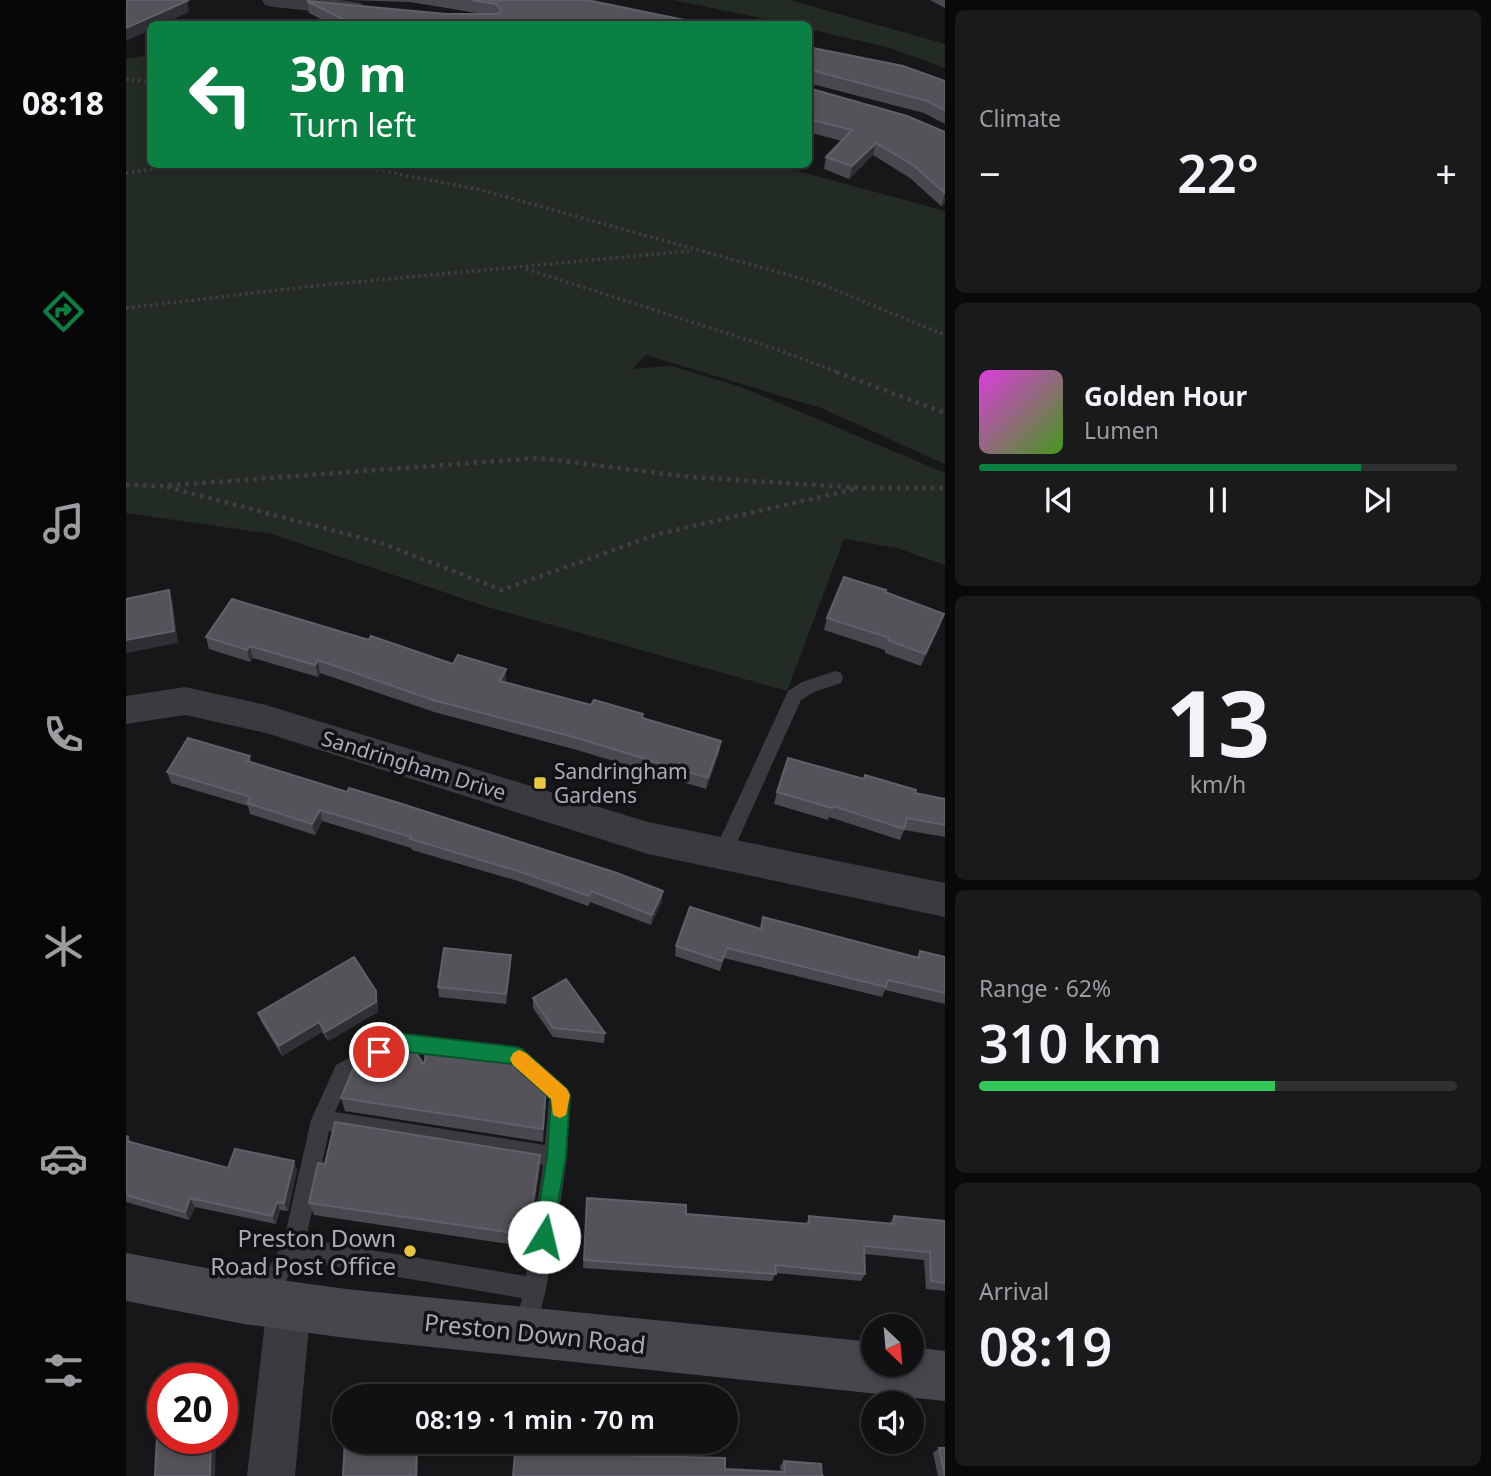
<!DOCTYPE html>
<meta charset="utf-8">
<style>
:root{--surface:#111113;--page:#1a1a1c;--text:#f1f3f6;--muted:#9c9da0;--line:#303133;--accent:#0b8043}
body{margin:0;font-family:"Noto Sans",sans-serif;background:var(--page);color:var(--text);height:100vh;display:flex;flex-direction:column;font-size:26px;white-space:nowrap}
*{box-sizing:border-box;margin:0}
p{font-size:23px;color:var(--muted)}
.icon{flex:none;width:38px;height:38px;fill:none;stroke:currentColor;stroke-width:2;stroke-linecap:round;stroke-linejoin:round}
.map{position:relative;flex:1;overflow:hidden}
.panel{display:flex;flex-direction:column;gap:10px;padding:10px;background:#09090a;width:546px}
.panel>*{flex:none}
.top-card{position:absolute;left:21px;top:21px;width:665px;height:147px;border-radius:10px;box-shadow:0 4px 10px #0003,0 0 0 2px var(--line);background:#0b8043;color:#fff;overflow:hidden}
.needle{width:46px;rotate:154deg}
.buttons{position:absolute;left:735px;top:1314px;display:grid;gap:14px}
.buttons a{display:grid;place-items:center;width:63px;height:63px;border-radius:50%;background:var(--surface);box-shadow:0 4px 10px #0003,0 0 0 2px var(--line);font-size:35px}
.speed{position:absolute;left:21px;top:1363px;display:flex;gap:14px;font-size:35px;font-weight:700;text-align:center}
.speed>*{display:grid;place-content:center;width:91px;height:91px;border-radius:50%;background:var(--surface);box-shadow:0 4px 10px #0003,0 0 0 2px var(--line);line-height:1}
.speed .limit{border:10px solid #d22;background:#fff;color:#111}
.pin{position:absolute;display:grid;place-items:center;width:60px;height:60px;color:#fff;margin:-30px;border:4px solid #fff;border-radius:50%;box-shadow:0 2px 7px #0007}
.me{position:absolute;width:77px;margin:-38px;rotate:9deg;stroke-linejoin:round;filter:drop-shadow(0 0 5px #0008)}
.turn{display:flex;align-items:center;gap:24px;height:147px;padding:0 28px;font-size:32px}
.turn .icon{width:91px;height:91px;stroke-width:2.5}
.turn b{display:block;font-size:49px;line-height:60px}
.big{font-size:52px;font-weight:600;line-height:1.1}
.panel .card{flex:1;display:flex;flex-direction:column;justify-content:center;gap:10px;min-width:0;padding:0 24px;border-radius:10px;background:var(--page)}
.panel .dial{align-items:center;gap:0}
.dial b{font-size:91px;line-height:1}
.song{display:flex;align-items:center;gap:21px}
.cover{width:84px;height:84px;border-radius:10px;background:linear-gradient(135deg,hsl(300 70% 55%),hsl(100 70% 35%))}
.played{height:7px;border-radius:4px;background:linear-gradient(90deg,var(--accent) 80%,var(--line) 80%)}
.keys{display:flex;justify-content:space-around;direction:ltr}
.heat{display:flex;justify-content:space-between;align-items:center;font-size:38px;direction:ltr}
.charge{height:10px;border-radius:5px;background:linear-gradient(90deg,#34c759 62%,var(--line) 0)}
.trip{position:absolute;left:206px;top:1384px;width:406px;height:70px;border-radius:35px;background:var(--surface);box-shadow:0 4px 10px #0003,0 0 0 2px var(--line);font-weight:600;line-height:70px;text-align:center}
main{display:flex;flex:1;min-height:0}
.tab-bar{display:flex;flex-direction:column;width:126px;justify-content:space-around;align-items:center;background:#070708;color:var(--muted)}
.tab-bar .icon{width:49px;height:49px}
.tab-bar .current{color:var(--accent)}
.tab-bar b{font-size:32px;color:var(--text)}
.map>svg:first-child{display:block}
</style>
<main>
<nav class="tab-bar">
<b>08:18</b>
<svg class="icon current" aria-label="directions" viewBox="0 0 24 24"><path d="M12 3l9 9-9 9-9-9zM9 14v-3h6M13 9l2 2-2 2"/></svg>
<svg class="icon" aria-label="music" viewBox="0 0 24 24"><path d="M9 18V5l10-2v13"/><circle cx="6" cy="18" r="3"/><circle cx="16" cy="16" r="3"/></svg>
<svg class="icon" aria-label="phone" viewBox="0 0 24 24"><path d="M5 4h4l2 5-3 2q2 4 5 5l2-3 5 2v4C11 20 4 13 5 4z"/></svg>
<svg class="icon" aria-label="climate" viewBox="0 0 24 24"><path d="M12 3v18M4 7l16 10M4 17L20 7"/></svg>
<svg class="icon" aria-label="car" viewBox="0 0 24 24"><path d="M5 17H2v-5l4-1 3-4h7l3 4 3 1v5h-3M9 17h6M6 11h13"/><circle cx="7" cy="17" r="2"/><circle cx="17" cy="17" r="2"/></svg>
<svg class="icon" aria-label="filters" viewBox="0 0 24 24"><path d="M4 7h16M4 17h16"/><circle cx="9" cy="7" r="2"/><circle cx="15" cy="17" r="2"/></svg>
</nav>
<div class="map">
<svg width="819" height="1476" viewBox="0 0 819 1476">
<rect width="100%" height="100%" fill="#171719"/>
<!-- green -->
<g fill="#232b25">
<polygon points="547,0 662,0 674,3 819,44 819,68 764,48 683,29 682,24 664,24"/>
<polygon points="24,55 24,164 650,165 819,211 819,464 695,408 520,355 506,369 545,366 615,387 819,473 819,565 771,548 718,539 661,691 365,608 146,534 0,513 0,59"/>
</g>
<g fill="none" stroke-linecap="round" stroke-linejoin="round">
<!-- path-far1 -->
<g stroke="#3e3f44" stroke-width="3.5" stroke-dasharray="2.5 3.5" stroke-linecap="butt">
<polyline points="0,79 24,82"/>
<polyline points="221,164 355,190 695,284 819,335"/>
<polyline points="0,173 60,164"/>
<polyline points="400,269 650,349 714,373"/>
<polyline points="0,308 187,286 563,251"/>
</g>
<!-- path -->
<g stroke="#3e3f44" stroke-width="4.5" stroke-dasharray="3.5 5" stroke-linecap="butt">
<polyline points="710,372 819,413"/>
<polyline points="0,485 36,486 413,458 564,477 737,488 819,488"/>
<polyline points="41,487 255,543 376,590 532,534 729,489"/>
</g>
<!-- lane -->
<g fill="#3a3a3f" fill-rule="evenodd">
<polygon points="709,671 715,673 717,678 715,683 688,692 675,700 603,860 596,862 589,860 587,854 662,691 676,682"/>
<path d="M271 1033 390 1047 397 1049 441 1088 444 1095 441 1157 433 1213 420 1289 408 1338 400 1341 392 1338 389 1330 396 1298 172 1260 145 1306 137 1309 129 1306 126 1298 129 1290 157 1244 185 1120 210 1065ZM273 1052 385 1065 423 1099 419 1145 209 1112 224 1079ZM203 1131 417 1165 400 1276 180 1239Z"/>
</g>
<!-- street -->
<g fill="#3a3a3f" fill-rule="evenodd">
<polygon points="136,0 214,0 235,3 238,8 235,13 227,15 147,7 139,5"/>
<polygon points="59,687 140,705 522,822 819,883 819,917 522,854 140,733 59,715 0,724 0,696"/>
<polygon points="163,1283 179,1289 185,1305 169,1476 121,1476 141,1305 147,1289"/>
</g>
<!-- secondary -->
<polygon fill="#46474d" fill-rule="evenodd" points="0,1253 118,1275 220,1289 747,1342 747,1365 786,1365 786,1347 819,1351 819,1401 220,1338 118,1324 0,1301"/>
</g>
<!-- wall -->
<g fill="#48484e">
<polygon points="220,0 461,0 578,24 204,24 183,13 181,1 320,14 357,14 284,2"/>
<polygon points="804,0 819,0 819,8"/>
<polygon points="682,47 819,81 819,124 798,113 682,83"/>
<polygon points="682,88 819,132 819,204 815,206 784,178 747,155 723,179 698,169 700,157 716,141 682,132"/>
<polygon points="759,593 814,626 795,666 759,653 759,650 698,630 701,618"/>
<polygon points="80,637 243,640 327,664 380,669 380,683 517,719 595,741 593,753 580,789 451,750 308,712 194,673 192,677 127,658 124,662 83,649"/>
<polygon points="124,756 125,763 536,901 525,925 464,902 462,906 392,881 286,850 285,848 196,821 189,835 124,814 122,806 45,783 41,772"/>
<polygon points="651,792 789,793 819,799 819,837 778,830 774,840 703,817 702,820 648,804"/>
<polygon points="550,946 791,957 794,951 819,957 819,1004 759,990 756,997 598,958 594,971 549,956"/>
<polygon points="385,955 385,965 380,1004 313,997 312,987"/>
<polygon points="407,998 479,1033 478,1043 427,1037 407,1008"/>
<polygon points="252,1002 252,1012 202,1041 196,1032 156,1056 136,1023 132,1013"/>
<polygon points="298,1065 420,1087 417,1142 219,1111 215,1098"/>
<polygon points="0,1136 2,1137 6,1143 102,1168 168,1161 171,1170 162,1211 154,1210 150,1224 69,1207 63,1220 0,1202"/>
<polygon points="414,1155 414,1167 402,1247 188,1215 183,1203 199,1164"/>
<polygon points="461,1198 560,1214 680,1224 683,1216 763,1224 768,1216 819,1221 819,1291 800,1289 798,1260 739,1254 739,1274 735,1281 650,1273 646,1281 457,1268"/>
<polygon points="813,1448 819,1476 812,1476 807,1453"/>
<polygon points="508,1456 599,1469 655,1472 654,1466 658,1461 696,1476 387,1476"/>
</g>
<!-- shaded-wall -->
<g fill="#303034">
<polygon points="61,1 63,12 36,24 24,24 24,30 0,41 0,28"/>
<polygon points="750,143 747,155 723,179 726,166"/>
<polygon points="819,193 819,204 815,206"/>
<polygon points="43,590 47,603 52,643 0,653 0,640"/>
<polygon points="818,614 814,626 795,666 799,654"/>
<polygon points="124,646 127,658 124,662 121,650"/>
<polygon points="192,660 194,673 192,677 189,665"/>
<polygon points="380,669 380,681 374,693 374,681"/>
<polygon points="595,741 593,753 580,789 582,778"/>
<polygon points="194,810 196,821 189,835 186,824"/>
<polygon points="537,891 536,901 525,925 526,915"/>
<polygon points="385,955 385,965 380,1004 380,994"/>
<polygon points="250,991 252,1002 252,1012 202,1041 199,1032"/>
<polygon points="193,1022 196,1032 156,1056 153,1046"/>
<polygon points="420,1087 420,1100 417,1142 417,1129"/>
<polygon points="414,1155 414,1167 402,1247 402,1235"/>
<polygon points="168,1161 171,1170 162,1211 158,1203"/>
<polygon points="64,1198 69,1207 63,1220 59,1212"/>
<polygon points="151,1202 154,1210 150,1224 146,1216"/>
<polygon points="85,1438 90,1438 89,1476 84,1476"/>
<polygon points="291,1442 292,1442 292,1476 290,1476"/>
</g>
<!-- building -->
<g fill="#535359" stroke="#606168" stroke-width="2">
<polygon points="0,0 54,0 61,1 0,28"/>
<polygon points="345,0 461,0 578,24 226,24 181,1 320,14 373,14 375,10 370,4"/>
<polygon points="682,47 777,66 819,81 819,110 801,101 685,70 682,72"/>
<polygon points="682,88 781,116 819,132 819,193 787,165 750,143 726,166 700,157 726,130 682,119"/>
<polygon points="718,577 760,590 759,592 818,614 799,654 762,640 764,638 701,618"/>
<polygon points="43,590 48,631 0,640 0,599"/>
<polygon points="106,599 243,640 245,636 327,664 332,655 380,669 374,681 465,705 468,700 517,714 516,718 595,741 582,778 451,738 307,700 192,660 189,665 124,646 121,650 80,637"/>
<polygon points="62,738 124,756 121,761 221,792 223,788 273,803 491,873 537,891 526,915 465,891 463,896 392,871 284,839 285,837 194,810 186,824 121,803 125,797 41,772"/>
<polygon points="662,758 738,779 739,775 790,790 789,793 819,799 819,825 781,818 778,829 707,806 706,808 651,792"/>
<polygon points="564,907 635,929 637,917 793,958 794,951 819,957 819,993 762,980 760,987 601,948 596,961 550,946"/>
<polygon points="318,948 385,955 380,994 312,987"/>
<polygon points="228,957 250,991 250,1002 199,1032 193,1022 153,1046 132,1013"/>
<polygon points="440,979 479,1033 427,1028 407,998"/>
<polygon points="269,1042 285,1045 298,1065 301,1047 392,1061 420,1087 417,1129 215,1098 229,1064"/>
<polygon points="209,1122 414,1155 402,1235 183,1203 192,1163 199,1164"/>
<polygon points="0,1136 2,1137 0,1141 102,1168 109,1149 168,1161 158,1203 151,1202 146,1216 64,1198 59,1212 0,1195"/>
<polygon points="461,1198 560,1205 560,1214 683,1224 683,1216 768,1224 768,1216 819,1221 819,1283 805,1281 804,1252 738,1246 739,1274 649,1265 650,1274 458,1260"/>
<polygon points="37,1396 37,1438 85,1438 84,1476 29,1476 33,1397"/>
<polygon points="219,1439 219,1442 291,1442 290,1476 217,1476"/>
<polygon points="390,1442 480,1451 480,1448 508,1449 508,1456 599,1458 599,1469 659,1472 658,1461 695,1464 696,1476 698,1476 387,1476"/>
<polygon points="813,1448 819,1448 819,1476"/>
</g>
<!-- route -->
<polygon fill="#0b8043" stroke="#07532c" stroke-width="2" points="271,1033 390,1047 396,1049 441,1089 444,1095 440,1157 425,1244 418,1246 411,1244 408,1237 421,1157 425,1099 386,1064 272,1051 253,1061 246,1058 243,1052 246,1046"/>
<!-- slow -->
<polygon fill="#f59e0b" points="393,1050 400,1053 441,1089 444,1095 440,1115 434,1118 427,1115 425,1099 387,1065 384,1059 387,1053"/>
<!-- markers -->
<g fill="#e7c740" stroke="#121214" stroke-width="2.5">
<rect x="407" y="776" width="14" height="14" rx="3.5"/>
<circle cx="284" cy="1251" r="7"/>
</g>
<g text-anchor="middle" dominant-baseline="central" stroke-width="7" stroke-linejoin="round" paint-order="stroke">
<!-- street labels -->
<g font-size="21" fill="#aaacb8" stroke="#121214">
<text transform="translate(288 765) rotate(17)">Sandringham Drive</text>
</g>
<!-- poi labels -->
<g font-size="21" fill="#aaacb8" stroke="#121214" text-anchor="start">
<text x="428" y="771">Sandringham<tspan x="428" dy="24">Gardens</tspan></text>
</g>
<!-- near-poi labels -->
<g font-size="24" fill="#aaacb8" stroke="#121214" text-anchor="end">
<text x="270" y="1237">Preston Down<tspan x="270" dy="28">Road Post Office</tspan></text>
</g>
<!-- near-street labels -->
<g font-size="24" fill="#aaacb8" stroke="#121214">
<text transform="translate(409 1333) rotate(6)">Preston Down Road</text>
</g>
</g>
</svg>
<div class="buttons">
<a><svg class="needle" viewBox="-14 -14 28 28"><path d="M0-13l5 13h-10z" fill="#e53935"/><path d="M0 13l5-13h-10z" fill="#9c9da0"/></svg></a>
<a><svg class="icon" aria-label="sound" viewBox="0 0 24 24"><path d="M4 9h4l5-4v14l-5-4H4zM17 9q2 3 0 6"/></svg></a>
</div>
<div class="speed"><div class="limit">20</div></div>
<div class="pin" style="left:253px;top:1052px;background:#d93025"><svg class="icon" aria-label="arrive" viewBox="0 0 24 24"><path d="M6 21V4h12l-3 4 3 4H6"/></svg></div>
<svg class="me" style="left:418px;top:1237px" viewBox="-20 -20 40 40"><circle r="19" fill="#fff"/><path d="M0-13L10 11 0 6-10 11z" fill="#0b8043"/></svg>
<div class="trip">08:19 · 1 min · 70 m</div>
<div class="top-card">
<div class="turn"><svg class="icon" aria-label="left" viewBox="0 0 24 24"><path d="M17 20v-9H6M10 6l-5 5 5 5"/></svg><div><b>30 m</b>Turn left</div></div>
</div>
</div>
<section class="panel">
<div class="card"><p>Climate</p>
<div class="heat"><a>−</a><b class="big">22°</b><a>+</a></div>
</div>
<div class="card">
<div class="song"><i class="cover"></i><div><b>Golden Hour</b><p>Lumen</p></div></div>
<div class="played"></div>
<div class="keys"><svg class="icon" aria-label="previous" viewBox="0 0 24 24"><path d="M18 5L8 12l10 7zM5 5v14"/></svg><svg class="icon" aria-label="pause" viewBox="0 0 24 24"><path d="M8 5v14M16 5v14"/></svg><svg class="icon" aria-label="next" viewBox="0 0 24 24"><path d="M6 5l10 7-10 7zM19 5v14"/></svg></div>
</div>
<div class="card dial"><b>13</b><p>km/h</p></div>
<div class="card"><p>Range · 62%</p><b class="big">310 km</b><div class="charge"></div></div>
<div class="card"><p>Arrival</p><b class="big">08:19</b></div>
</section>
</main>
